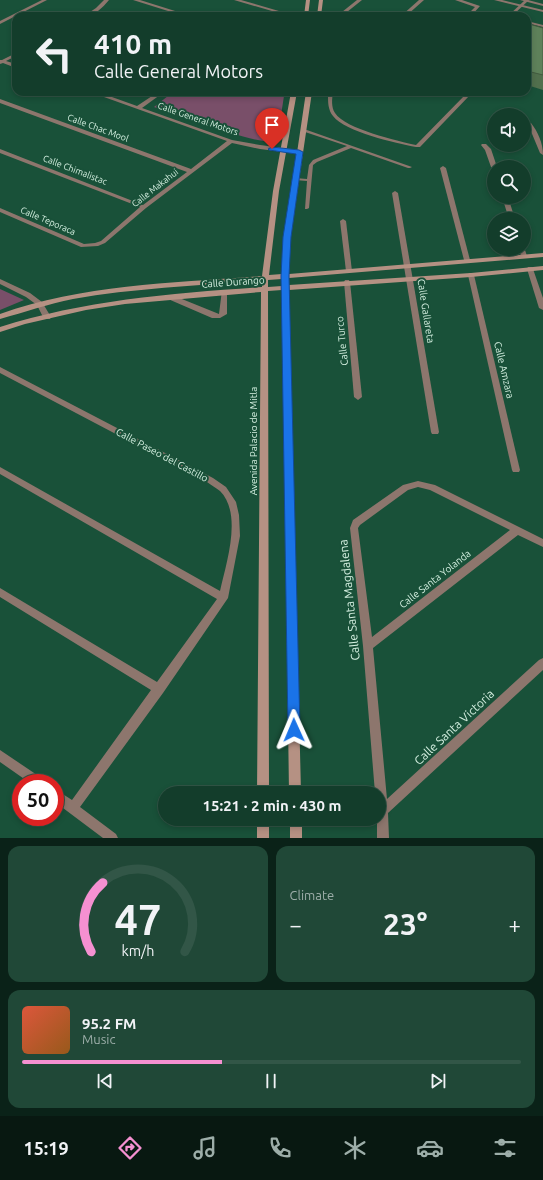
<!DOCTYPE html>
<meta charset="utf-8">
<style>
:root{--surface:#133d2b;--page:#204837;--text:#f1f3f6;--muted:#9daea9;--line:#325647;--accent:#f590d1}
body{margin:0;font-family:Ubuntu,sans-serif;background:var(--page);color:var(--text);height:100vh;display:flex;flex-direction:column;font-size:15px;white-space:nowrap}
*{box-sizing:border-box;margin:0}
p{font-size:13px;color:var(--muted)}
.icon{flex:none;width:22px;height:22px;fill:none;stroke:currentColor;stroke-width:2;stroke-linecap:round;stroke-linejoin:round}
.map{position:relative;height:838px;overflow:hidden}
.drawer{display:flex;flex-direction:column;gap:8px;padding:8px;background:#0a2218;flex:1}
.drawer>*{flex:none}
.hud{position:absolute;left:12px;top:12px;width:519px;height:84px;border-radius:12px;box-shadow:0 2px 6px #0003,0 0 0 1px var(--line);background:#133d2b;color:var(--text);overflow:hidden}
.buttons{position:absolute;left:487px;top:108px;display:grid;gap:8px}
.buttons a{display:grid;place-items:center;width:44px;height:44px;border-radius:50%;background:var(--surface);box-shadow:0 2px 6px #0003,0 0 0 1px var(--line);font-size:20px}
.speed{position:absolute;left:12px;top:774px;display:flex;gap:8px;font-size:20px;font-weight:700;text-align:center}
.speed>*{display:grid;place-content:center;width:52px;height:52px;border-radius:50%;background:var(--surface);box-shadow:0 2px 6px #0003,0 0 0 1px var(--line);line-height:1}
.speed .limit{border:6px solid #d22;background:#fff;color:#111}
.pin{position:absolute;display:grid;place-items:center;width:34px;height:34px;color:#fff;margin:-41px -17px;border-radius:50% 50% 50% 0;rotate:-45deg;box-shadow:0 0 4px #0007}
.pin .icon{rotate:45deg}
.me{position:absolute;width:44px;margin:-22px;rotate:359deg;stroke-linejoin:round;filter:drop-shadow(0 0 3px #0008)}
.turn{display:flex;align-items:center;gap:14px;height:84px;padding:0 16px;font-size:18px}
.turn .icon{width:52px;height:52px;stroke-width:2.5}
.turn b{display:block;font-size:28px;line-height:34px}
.big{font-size:30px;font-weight:700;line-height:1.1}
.drawer .tile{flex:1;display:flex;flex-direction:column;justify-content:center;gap:6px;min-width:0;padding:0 14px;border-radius:12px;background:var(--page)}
.drawer .dial{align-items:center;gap:0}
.dial svg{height:104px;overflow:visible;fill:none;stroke:var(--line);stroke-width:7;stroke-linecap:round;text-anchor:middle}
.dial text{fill:var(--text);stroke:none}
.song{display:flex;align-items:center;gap:12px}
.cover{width:48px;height:48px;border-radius:6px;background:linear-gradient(135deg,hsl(10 70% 55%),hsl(30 70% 35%))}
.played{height:4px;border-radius:2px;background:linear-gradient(90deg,var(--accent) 40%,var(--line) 40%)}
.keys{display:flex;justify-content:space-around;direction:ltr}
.heat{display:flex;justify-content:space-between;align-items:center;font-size:22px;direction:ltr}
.drawer .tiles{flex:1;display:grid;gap:8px;grid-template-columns:1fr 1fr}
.tile:last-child{grid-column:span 2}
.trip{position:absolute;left:158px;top:786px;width:228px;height:40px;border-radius:20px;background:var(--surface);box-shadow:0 2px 6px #0003,0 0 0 1px var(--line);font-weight:700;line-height:40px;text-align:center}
.tab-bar{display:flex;height:64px;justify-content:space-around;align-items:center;background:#081811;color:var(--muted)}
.tab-bar .icon{width:28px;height:28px}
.tab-bar .active{color:var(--accent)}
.tab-bar b{font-size:18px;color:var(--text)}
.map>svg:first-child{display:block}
</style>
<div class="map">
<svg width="543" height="838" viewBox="0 0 543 838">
<rect width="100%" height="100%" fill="#195139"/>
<!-- green -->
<g fill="#794f69">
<path d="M173 92H271L284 96 277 141C261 147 175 114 154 107Z"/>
<polygon points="0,289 24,300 0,310"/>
</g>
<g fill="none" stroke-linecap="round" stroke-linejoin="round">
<!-- service -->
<g fill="#8d766d" fill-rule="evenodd">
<polygon points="525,0 529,0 512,16 508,16"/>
<polygon points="527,21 543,25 543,27 527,23"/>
<path d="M293 92 329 93 333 92C332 99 331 107 335 113 345 129 398 141 416 145L465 95 457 92H463L470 95 420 147H416C396 143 345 132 333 116 328 110 328 102 328 95L294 94 292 93Z"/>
<polygon points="302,129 304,129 412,167 410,168 408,168 351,148 317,162 313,165 309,208 307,209 305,209 307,181 295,180 293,179 295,178 307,179 309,165 313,160 347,146 302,131"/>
</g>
<!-- minor -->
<g fill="#8d766d" fill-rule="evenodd">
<polygon points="42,0 47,0 0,24 0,21"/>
<path d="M104 0H109C102 8 95 16 84 16L96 8Z"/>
<polygon points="133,0 140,0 191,16 184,16"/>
<polygon points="234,0 241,0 296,16 289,16"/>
<polygon points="357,0 362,0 342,16 337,16"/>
<polygon points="419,0 424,0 406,16 401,16"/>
<polygon points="455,0 462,0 480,6 471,16 466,16 475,7"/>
<polygon points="16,53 16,56 6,61 16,64 16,68 3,63 0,64 0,60 2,60"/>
<polygon points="90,92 98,92 137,106 158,92 164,92 142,108 232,140 260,145 299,150 302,152 299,154 260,149 232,143 146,208 105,243 98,246 81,247 0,212 0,208 84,244 95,243 101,241 140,207 0,153 0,149 143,205 187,172 0,103 0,99 191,169 227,141"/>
<path d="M527 123H531C538 132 543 143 543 155L540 153 530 129 526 124Z"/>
<polygon points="482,144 486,144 491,149 497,167 494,167 494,169 491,167 485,150 481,145"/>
<polygon points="443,166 446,168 470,260 469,261 467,262 464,260 440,168"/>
<polygon points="395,191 398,193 439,432 438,434 432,434 431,432 392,193"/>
<polygon points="502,197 508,197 515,219 509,219"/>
<polygon points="343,219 346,221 352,271 349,273 346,271 340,221"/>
<polygon points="524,247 527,256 524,258 521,256 519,249 524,249"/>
<polygon points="528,267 532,267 533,269 543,298 543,310 539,308 527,269"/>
<polygon points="469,273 471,273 474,275 520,470 519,472 513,472 512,470 468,275"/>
<polygon points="0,279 30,293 42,302 51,317 50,319 44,319 37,305 26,297 0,284"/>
<polygon points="345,280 349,280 350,282 362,397 358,400 354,397 344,282"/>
<polygon points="222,290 226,290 227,292 227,314 220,318 212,318 168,299 167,297 168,295 172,295 219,314"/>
<path d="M0 367 213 478 226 487 236 502 239 515 240 536 228 598 163 693 80 807 116 834 118 838H103L55 802V789L72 800 151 690 0 597V588L157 682 217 599 0 474V467L220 591C226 564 243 514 220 491 216 488 211 485 207 482L0 373Z"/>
<path d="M418 481 435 485 543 539V547L518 535 373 648 387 799 539 660 543 658V670L388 813 389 838H377V819H379V793H375L363 646 350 528 353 520 403 485ZM418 487 430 490 510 530 372 637 358 528 360 525 408 490Z"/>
<polygon points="0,750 43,779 45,783 30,783 0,762"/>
</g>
<!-- tertiary -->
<g fill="#8d766d" fill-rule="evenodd">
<polygon points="494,0 502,0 543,10 543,12"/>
<polygon points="520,0 528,0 543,4 543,6"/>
</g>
<!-- secondary -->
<g fill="#b59183" fill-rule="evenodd">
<polygon points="306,0 310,0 308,16 304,16"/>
<polygon points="319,0 323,0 321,16 317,16"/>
<path d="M291 92H297L279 191 269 275 282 274V254L306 92H312L288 254 289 274 543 253V257L289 278V285L471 273 543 266V270L471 277 289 290 301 793H289L282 290 268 291 269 793H257L261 292 125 304 86 310 25 324 0 332V327C84 300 174 293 262 287V280C199 286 135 288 73 299 48 304 25 312 0 319V314C84 284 174 283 262 276L273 191ZM282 279V286L268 287V280Z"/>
<rect x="257" y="819" width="12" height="19"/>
<rect x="290" y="819" width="12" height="19"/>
</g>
</g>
<!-- wall -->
<polygon fill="#516f4d" points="527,27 543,28 543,90 527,85"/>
<!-- building -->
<polygon fill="#5e815a" stroke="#425a3f" points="529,24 543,28 543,75 527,71 527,27"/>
<!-- route -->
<polygon fill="#1a73e8" stroke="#114b97" points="272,147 299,150 303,152 291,237 289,276 300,730 298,734 294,736 290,734 288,730 281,276 283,237 296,154 269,150 268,149"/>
<g text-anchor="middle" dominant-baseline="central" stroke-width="4" stroke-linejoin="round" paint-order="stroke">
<!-- far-street labels -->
<g font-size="9" fill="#d5f0e1" stroke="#195139">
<text transform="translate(198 119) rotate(19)">Calle General Motors</text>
<text transform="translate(98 128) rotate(20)">Calle Chac Mool</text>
<text transform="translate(75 170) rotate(21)">Calle Chimalistac</text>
<text transform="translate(155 188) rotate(-38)">Calle Makahui</text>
<text transform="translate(48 221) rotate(23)">Calle Teporaca</text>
</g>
<!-- street labels -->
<g font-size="10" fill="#d5f0e1" stroke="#195139">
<text transform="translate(233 282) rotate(-4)">Calle Durango</text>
<text transform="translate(426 311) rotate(81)">Calle Gallareta</text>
<text transform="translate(342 341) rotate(-96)">Calle Turco</text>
<text transform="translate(504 370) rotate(77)">Calle Amzara</text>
<text transform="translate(253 441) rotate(-90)">Avenida Palacio de Mitla</text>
<text transform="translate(162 455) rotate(28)">Calle Paseo del Castillo</text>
<text transform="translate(435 579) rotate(-38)">Calle Santa Yolanda</text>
</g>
<!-- near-street labels -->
<g font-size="12" fill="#d5f0e1" stroke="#195139">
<text transform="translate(349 600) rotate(-96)">Calle Santa Magdalena</text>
<text transform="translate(454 727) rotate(-43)">Calle Santa Victoria</text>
</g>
</g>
</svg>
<div class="buttons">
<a><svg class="icon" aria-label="sound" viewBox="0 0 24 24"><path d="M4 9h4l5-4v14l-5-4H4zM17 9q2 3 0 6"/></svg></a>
<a><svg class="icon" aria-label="search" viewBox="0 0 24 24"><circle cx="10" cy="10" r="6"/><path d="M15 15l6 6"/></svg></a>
<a><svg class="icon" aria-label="layers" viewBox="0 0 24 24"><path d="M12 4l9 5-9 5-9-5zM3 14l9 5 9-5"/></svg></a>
</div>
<div class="speed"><div class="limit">50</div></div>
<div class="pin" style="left:272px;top:149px;background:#d93025"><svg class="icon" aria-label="arrive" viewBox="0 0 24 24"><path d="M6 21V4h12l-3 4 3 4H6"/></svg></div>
<svg class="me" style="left:294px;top:730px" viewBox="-20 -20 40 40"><path d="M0-17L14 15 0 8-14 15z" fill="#1a73e8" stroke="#fff" stroke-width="4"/></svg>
<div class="trip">15:21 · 2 min · 430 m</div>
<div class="hud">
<div class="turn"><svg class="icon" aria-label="left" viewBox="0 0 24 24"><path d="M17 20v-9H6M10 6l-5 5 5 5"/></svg><div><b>410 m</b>Calle General Motors</div></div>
</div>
</div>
<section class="drawer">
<div class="tiles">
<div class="tile dial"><svg viewBox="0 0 100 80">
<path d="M14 69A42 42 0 1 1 86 69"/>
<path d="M14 69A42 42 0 0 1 23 16" stroke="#f590d1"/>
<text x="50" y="56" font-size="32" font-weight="700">47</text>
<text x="50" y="72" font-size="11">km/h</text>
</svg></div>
<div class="tile"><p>Climate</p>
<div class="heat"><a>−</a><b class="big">23°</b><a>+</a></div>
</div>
<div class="tile">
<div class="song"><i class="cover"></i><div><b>95.2 FM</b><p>Music</p></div></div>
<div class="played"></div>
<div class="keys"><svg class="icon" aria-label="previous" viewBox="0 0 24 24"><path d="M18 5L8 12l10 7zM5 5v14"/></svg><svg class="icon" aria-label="pause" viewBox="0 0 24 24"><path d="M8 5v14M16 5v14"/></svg><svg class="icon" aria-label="next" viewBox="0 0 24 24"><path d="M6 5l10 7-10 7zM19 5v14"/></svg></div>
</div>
</div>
</section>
<nav class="tab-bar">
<b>15:19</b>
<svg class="icon active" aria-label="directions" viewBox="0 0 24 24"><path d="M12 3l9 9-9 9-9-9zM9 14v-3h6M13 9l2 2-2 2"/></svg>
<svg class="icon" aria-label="music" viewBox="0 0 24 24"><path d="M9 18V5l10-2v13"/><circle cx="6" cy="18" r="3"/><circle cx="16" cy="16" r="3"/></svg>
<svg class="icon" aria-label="phone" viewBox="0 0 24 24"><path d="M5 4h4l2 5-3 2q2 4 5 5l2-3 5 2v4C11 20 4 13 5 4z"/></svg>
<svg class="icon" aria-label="climate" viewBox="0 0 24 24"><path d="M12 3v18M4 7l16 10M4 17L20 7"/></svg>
<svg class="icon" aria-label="car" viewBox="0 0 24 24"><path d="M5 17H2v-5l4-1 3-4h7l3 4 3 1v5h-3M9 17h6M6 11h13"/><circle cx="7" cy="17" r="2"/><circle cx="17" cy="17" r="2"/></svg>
<svg class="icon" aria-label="filters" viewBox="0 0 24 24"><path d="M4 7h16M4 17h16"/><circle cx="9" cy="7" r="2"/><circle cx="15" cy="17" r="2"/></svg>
</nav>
